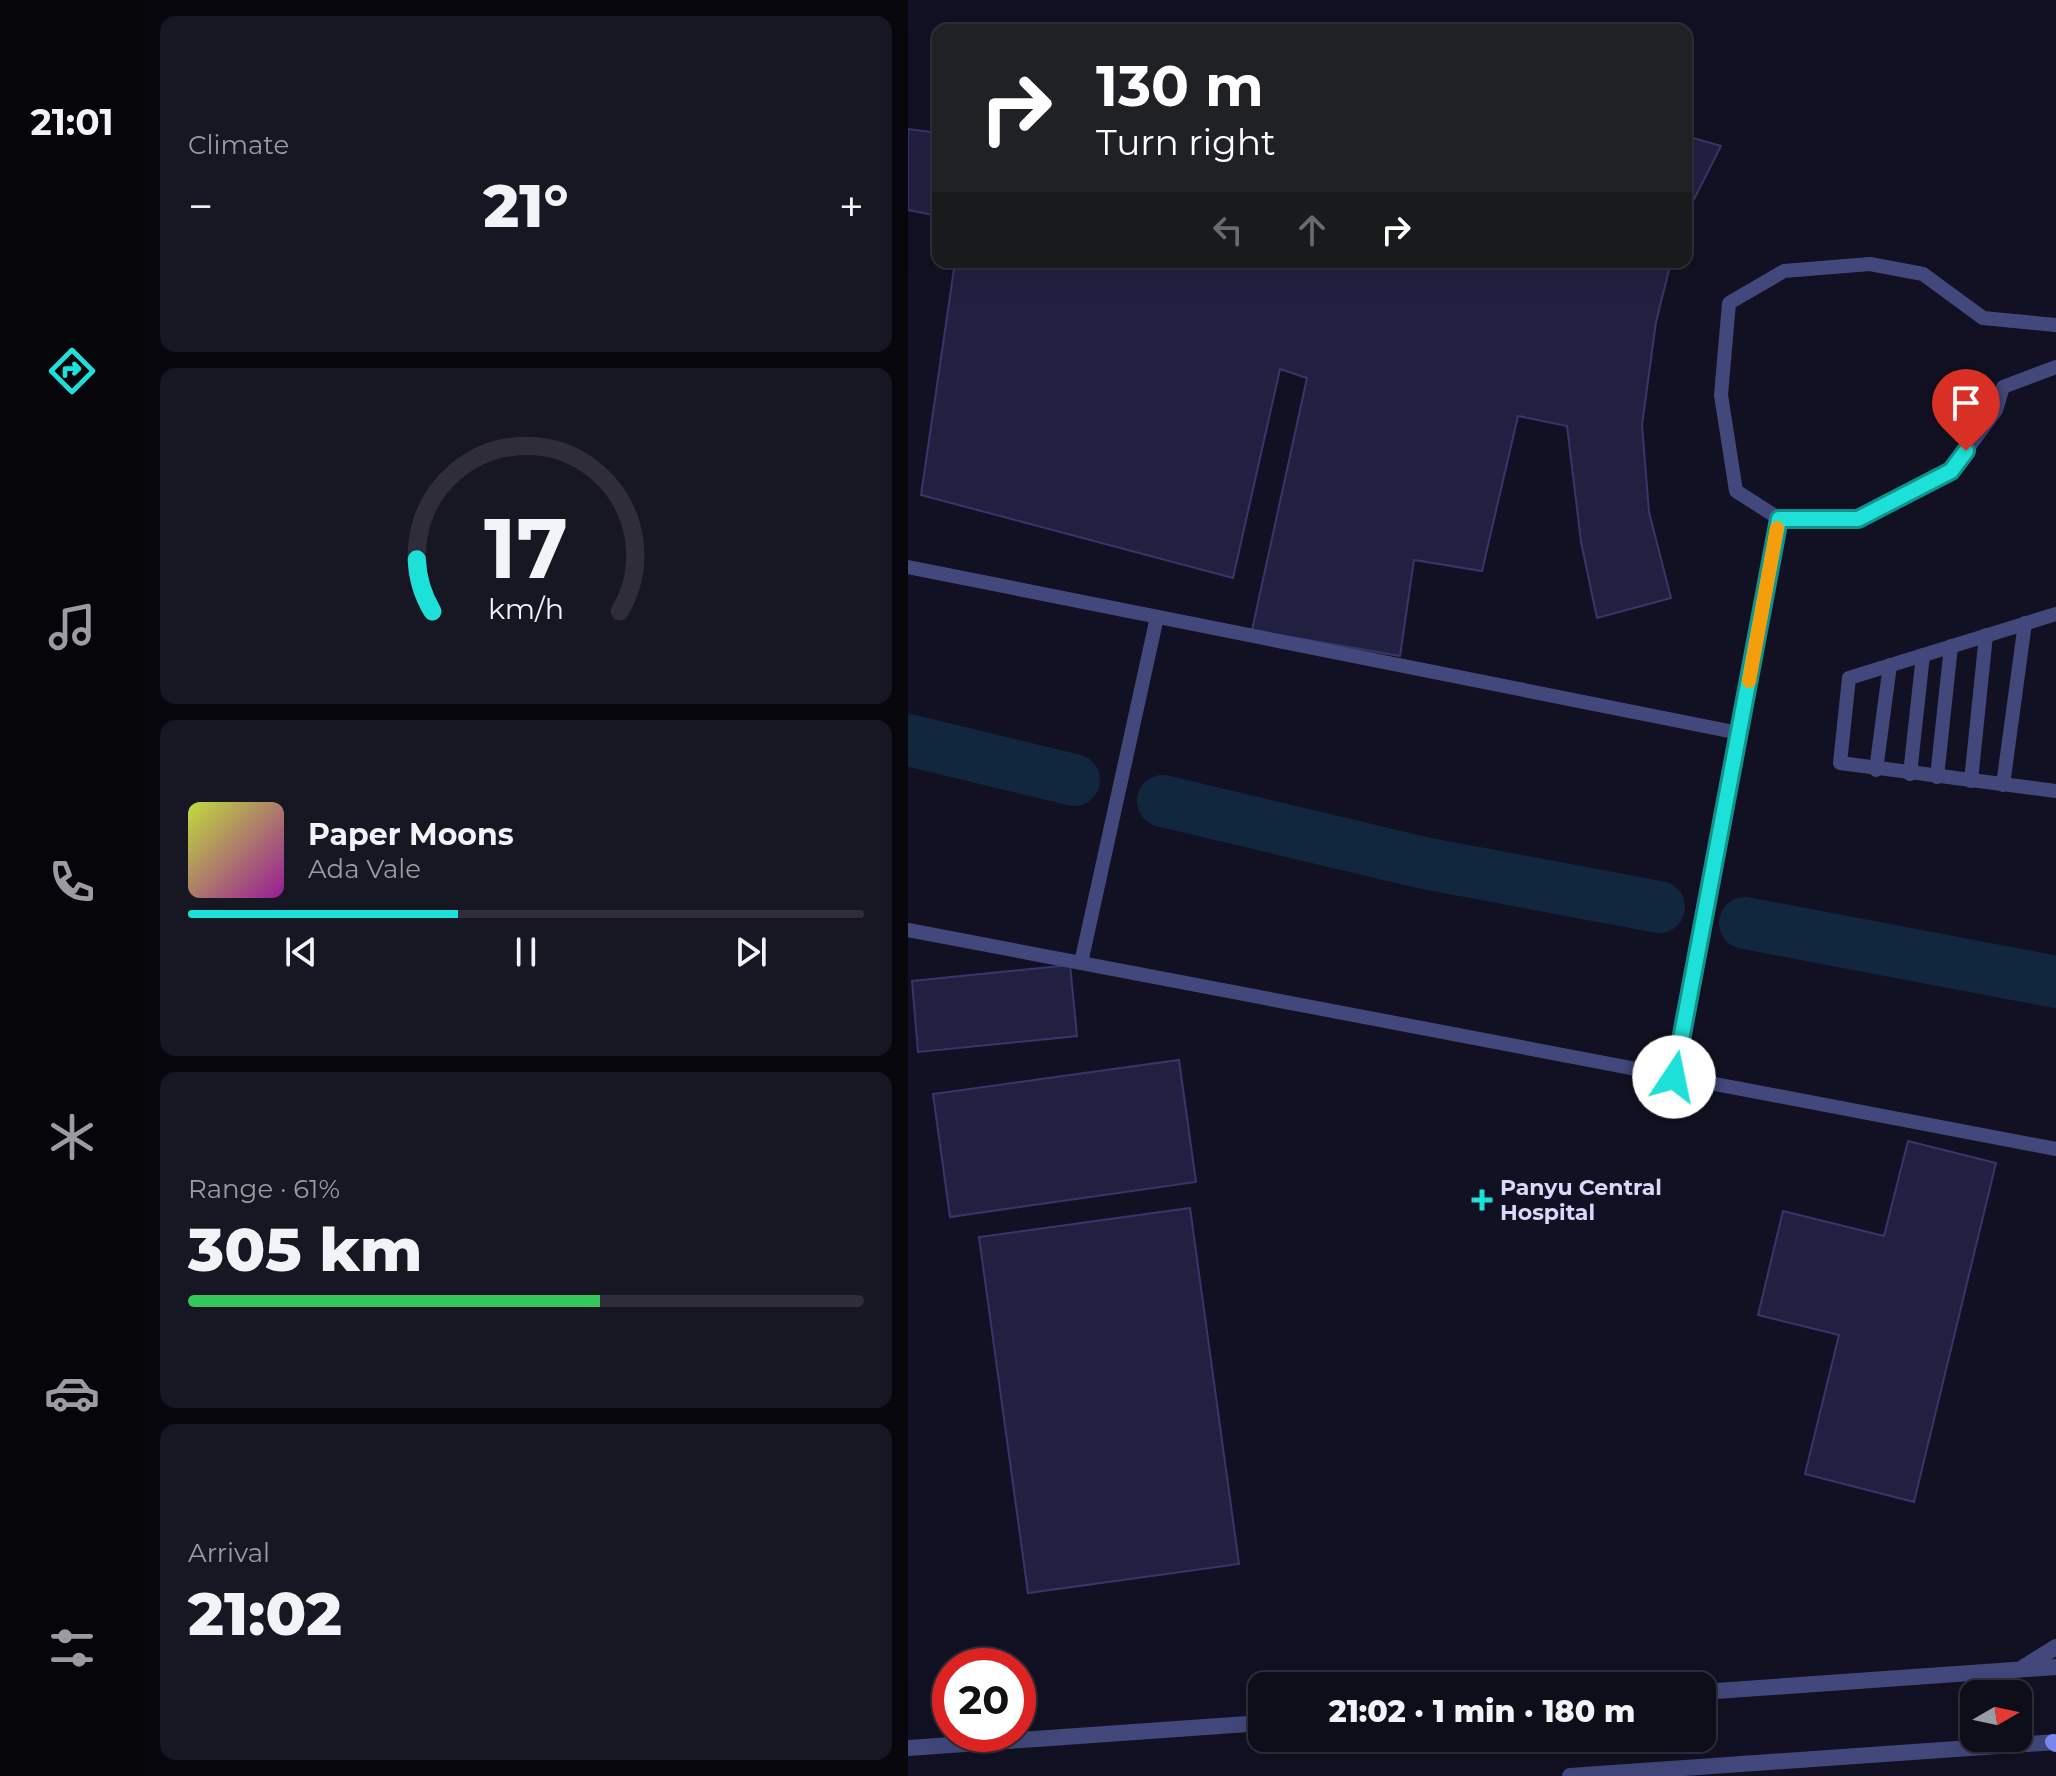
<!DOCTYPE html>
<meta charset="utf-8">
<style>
:root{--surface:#0e0d1a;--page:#171623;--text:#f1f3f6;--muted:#9b9ca2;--line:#2e2d39;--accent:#1de1d8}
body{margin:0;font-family:Montserrat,sans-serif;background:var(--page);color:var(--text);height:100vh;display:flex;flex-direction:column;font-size:30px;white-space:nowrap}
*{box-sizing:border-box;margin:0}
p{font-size:26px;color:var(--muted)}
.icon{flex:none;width:44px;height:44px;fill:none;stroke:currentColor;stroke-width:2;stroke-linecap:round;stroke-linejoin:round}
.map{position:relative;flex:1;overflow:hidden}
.panel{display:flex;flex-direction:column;gap:16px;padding:16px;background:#08070e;width:764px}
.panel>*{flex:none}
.top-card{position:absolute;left:24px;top:24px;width:760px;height:244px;border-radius:16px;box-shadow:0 8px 32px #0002,0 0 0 2px var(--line);background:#202124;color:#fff;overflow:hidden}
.needle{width:52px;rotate:81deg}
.fabs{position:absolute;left:1052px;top:1680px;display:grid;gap:16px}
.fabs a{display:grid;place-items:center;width:72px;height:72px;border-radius:16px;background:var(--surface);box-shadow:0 8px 32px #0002,0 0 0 2px var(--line);font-size:40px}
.speed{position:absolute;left:24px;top:1648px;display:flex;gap:16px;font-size:40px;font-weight:700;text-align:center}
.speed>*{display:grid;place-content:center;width:104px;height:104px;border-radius:50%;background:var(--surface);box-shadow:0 8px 32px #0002,0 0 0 2px var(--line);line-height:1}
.speed .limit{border:12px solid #d22;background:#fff;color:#111}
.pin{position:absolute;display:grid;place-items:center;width:68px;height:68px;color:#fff;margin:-82px -34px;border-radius:50% 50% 50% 0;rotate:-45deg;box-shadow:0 0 8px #0007}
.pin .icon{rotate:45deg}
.me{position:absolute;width:88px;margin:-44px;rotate:11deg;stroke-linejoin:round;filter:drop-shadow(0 0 6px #0008)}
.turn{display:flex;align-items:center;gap:28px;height:168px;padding:0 32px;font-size:36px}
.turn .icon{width:104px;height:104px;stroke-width:2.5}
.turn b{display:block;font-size:56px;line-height:68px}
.lanes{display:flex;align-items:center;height:76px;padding:0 32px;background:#0003;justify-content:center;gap:40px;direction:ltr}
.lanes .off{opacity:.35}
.big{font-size:60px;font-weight:800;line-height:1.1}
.panel .widget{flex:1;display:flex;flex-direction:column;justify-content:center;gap:12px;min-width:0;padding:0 28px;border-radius:16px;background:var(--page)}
.panel .dial{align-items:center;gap:0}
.dial svg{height:208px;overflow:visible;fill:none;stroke:var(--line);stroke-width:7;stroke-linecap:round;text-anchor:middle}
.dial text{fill:var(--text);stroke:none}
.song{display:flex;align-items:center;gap:24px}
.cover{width:96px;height:96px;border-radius:12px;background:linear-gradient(135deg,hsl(70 70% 55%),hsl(300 70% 35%))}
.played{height:8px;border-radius:4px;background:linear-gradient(90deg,var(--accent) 40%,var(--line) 40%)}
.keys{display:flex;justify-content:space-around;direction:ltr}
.heat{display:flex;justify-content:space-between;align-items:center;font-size:44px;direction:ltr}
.charge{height:12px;border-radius:6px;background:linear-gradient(90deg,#34c759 61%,var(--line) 0)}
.trip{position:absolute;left:340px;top:1672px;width:468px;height:80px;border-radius:16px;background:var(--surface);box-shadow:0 8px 32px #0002,0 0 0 2px var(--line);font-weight:800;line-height:80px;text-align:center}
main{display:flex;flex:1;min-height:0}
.tab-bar{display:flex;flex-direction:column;width:144px;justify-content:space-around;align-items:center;background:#06050a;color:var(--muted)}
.tab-bar .icon{width:56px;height:56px}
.tab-bar .current{color:var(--accent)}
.tab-bar b{font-size:36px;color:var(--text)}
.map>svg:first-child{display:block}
</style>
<main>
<nav class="tab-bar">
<b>21:01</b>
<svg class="icon current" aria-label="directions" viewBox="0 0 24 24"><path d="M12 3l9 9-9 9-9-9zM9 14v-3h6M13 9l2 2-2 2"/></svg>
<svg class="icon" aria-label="music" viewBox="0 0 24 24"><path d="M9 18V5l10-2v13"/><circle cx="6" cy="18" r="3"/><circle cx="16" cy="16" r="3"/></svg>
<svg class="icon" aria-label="phone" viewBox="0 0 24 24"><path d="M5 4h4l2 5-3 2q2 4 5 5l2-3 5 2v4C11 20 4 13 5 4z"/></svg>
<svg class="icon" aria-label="climate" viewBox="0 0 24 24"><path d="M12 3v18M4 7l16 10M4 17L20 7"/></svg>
<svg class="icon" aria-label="car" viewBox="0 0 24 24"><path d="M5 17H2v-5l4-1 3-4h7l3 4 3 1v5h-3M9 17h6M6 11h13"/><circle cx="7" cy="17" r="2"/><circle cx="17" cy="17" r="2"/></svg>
<svg class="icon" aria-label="filters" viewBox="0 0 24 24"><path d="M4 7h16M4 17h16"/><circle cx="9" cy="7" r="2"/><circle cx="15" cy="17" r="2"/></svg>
</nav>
<section class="panel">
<div class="widget"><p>Climate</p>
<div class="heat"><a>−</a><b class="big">21°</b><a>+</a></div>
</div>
<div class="widget dial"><svg viewBox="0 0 100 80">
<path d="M14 69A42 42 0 1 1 86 69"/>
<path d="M14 69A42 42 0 0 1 8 49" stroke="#1de1d8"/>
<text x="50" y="56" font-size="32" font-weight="700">17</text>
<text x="50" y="72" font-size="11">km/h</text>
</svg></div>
<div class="widget">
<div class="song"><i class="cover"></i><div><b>Paper Moons</b><p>Ada Vale</p></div></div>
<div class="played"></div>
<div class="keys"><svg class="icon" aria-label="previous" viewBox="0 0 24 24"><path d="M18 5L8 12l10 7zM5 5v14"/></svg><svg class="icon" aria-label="pause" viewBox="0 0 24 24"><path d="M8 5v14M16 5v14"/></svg><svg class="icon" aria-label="next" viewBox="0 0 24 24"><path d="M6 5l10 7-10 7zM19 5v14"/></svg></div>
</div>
<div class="widget"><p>Range · 61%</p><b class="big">305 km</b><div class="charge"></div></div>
<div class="widget"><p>Arrival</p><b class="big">21:02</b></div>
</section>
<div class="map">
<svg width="1148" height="1776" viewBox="0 0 1148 1776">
<rect width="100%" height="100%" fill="#121123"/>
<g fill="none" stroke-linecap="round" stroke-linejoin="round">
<!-- river -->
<g stroke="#10273d" stroke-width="52">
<polyline points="0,740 166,780"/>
<polyline points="255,801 516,863 751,907"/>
<polyline points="837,923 1148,982"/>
</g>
</g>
<!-- building -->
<g fill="#222041" stroke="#38356a" stroke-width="2">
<polygon points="0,129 30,133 30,216 0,210"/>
<polygon points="778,136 813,146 778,215"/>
<polygon points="47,262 763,262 748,322 734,425 741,512 763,598 689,618 673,542 659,426 610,416 574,571 506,560 492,656 344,630 399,378 372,369 325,578 13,495"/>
<polygon points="162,965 169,1036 10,1052 4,981"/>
<polygon points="271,1060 288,1182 42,1217 25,1094"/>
<polygon points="1000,1141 1088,1163 1006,1502 897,1474 931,1335 850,1315 875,1211 976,1236"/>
<polygon points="282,1208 331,1564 120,1593 71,1237"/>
</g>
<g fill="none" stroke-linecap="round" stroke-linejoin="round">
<!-- lane -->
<g stroke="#42487c" stroke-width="14">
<polyline points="1148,325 1075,318 1015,274 962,264 876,271 821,303 813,395 828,491 875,521 950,519 1043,471 1088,410 1095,387 1148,367"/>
<polyline points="0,567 831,733"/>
<polyline points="1148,614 941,678 932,763 1148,791"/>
<polyline points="968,770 982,665"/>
<polyline points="1002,774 1015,655"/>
<polyline points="1029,777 1043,646"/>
<polyline points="1063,781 1078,635"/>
<polyline points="1095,785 1117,623"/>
<polyline points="0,930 1148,1149"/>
<polyline points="173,963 249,617"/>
<polyline points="766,1077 871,519"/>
</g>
<!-- street -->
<g stroke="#42487c" stroke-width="16">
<polyline points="1116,1667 1148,1647"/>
<polyline points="794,1692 1148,1667"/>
<polyline points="0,1748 354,1723"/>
<polyline points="662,1776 1148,1742"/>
</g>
<!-- secondary -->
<polyline stroke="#7b89ee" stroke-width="16" points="1145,1742 1148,1744"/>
</g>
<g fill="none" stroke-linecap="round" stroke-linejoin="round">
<!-- route casing -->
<g stroke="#13928c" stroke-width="20">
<polyline id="route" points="766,1077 871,519 950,519 1043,471 1058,451"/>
</g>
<!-- route -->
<use href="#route" stroke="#1de1d8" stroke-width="14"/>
<!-- slow -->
<polyline stroke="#f59e0b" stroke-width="14" points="841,681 869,528"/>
</g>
<!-- markers -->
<path fill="#1de1d8" stroke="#121123" stroke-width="3" d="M570 1188h8v8h8v8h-8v8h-8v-8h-8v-8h8z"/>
<g text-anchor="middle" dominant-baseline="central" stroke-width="8" stroke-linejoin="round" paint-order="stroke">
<!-- poi labels -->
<g font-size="22" font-weight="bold" fill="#d8d9fa" stroke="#121123" text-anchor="start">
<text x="592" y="1187">Panyu Central<tspan x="592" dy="25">Hospital</tspan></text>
</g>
</g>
</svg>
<div class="fabs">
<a><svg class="needle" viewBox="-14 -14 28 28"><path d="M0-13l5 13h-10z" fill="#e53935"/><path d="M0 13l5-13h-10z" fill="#9b9ca2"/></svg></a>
</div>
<div class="speed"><div class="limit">20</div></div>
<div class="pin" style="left:1058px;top:451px;background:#d93025"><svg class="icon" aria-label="arrive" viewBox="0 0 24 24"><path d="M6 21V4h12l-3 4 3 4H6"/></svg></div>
<svg class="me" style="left:766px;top:1077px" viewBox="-20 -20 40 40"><circle r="19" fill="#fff"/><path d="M0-13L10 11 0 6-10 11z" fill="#1de1d8"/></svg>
<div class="trip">21:02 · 1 min · 180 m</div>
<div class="top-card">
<div class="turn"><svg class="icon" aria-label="right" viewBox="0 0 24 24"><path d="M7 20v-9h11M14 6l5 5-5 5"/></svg><div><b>130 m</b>Turn right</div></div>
<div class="lanes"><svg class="icon off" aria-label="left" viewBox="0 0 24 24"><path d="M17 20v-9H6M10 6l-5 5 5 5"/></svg><svg class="icon off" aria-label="ahead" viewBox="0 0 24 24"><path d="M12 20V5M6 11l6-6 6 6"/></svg><svg class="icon" aria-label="right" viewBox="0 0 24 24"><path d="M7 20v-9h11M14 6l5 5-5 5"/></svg></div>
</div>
</div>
</main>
